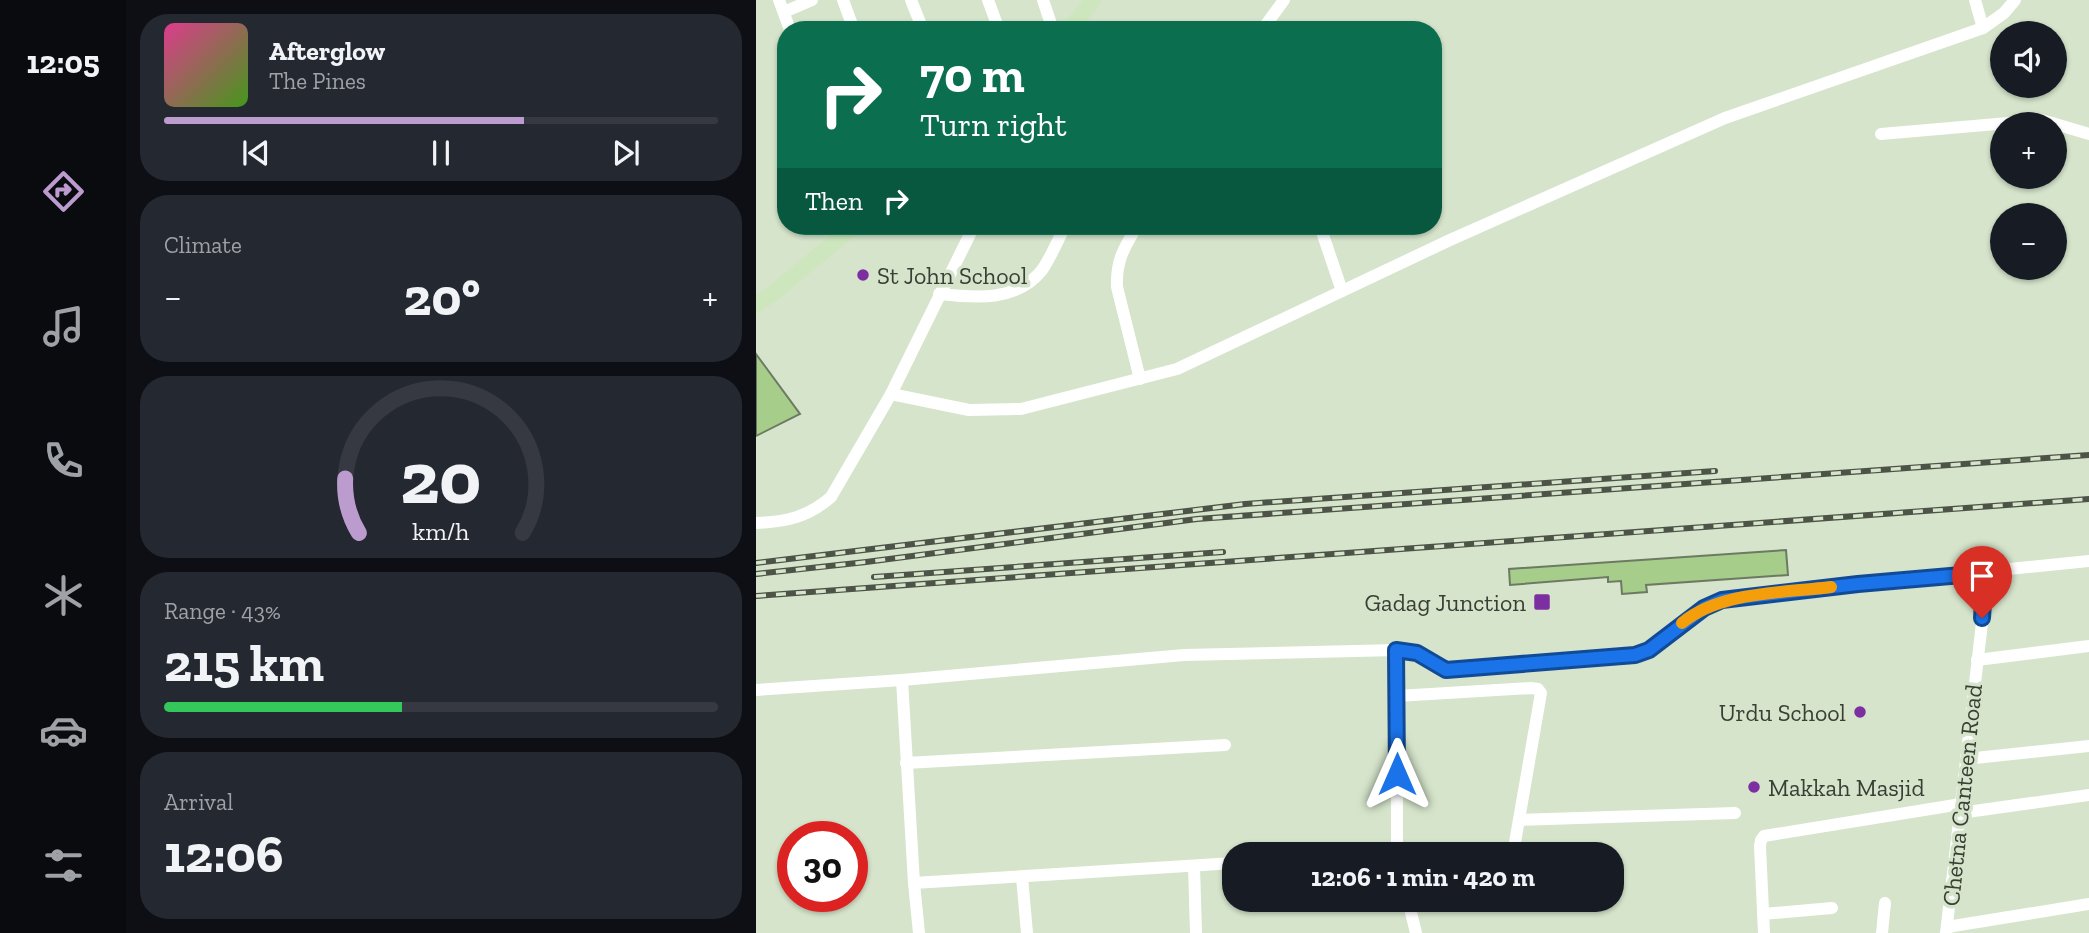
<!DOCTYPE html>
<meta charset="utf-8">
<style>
:root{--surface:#171b24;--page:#242831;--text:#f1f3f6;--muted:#9ea1a6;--line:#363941;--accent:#bc9bcf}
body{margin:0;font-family:"Zilla Slab",serif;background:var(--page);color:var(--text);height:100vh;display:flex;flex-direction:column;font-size:26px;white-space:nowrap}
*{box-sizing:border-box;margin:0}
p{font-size:23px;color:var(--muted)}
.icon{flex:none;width:38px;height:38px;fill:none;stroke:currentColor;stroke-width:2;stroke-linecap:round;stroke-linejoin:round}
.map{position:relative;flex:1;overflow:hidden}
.drawer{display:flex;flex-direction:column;gap:14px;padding:14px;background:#0d0f14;width:630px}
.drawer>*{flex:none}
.top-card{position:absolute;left:21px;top:21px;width:665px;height:214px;border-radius:28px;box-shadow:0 2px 5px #0004;background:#0b6e4f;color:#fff;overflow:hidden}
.fabs{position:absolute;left:1234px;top:21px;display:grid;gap:14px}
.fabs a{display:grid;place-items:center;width:77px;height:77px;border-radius:50%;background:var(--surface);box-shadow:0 2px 5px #0004;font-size:35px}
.speed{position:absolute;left:21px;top:821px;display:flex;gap:14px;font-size:35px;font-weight:700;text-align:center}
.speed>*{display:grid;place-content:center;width:91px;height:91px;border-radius:50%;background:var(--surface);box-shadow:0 2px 5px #0004;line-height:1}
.speed .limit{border:10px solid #d22;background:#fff;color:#111}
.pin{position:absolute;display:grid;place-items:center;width:60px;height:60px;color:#fff;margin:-72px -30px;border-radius:50% 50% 50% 0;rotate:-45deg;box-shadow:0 0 7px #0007}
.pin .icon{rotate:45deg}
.me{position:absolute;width:77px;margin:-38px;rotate:0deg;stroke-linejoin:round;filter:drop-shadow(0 0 5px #0008)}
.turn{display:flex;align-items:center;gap:24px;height:147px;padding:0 28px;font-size:32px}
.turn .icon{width:91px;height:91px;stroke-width:2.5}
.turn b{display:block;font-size:49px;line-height:60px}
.then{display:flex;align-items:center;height:66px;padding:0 28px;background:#0003;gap:14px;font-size:26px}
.big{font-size:52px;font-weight:700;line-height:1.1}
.drawer .tile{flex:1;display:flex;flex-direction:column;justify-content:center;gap:10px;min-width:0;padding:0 24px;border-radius:28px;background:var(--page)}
.drawer .dial{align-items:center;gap:0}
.dial svg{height:182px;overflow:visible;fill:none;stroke:var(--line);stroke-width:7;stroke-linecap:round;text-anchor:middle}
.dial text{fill:var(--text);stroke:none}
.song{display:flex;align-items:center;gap:21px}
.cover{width:84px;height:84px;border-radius:10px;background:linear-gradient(135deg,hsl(330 70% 55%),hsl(100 70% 35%))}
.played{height:7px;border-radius:4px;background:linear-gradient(90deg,var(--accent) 65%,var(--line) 65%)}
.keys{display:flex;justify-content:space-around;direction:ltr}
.heat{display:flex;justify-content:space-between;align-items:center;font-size:38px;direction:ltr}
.charge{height:10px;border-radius:5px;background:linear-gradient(90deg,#34c759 43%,var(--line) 0)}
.trip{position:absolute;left:466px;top:842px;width:402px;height:70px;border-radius:28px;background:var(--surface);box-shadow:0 2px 5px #0004;font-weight:700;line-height:70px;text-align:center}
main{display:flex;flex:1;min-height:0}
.menu{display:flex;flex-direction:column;width:126px;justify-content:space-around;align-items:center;background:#090b0e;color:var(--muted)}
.menu .icon{width:49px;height:49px}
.menu .on{color:var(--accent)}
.menu b{font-size:32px;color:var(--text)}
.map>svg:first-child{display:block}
</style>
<main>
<nav class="menu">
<b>12:05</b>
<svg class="icon on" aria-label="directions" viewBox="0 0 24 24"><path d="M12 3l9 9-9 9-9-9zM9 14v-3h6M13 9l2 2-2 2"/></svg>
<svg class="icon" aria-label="music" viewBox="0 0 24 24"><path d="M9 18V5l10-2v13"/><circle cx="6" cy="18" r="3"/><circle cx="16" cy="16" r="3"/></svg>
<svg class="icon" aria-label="phone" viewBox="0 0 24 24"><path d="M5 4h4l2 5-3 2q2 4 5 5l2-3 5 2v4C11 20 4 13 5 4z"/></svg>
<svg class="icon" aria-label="climate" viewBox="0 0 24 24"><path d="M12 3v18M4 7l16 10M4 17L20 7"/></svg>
<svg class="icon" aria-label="car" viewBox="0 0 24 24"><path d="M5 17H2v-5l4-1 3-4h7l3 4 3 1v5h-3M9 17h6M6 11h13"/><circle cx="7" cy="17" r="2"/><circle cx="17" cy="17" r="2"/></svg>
<svg class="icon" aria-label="filters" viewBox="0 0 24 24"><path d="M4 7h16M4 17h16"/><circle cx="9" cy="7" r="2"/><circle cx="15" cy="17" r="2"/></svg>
</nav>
<section class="drawer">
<div class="tile">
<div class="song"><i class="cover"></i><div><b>Afterglow</b><p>The Pines</p></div></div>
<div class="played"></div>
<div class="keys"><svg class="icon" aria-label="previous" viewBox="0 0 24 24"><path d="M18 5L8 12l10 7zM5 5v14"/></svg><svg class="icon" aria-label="pause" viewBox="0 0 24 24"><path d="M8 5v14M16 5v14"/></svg><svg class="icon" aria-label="next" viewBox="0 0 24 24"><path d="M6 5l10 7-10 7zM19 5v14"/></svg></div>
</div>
<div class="tile"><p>Climate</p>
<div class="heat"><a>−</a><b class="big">20°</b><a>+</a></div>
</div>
<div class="tile dial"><svg viewBox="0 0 100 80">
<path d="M14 69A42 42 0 1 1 86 69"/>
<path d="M14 69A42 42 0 0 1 8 45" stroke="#bc9bcf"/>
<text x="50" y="56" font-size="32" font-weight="700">20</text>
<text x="50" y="72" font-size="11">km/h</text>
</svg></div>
<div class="tile"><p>Range · 43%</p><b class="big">215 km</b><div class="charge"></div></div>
<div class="tile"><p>Arrival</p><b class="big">12:06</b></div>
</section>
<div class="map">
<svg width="1333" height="933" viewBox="0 0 1333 933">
<rect width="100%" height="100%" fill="#d5e4cb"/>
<!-- building -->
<g fill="#a6cd8a" stroke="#6d7a63" stroke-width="2">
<polygon points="0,354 44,414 0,436"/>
<polygon points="1030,550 1032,575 890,585 891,592 866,594 865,581 852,582 852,577 754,585 753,569"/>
</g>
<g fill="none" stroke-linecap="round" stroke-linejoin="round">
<!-- minor -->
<g stroke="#fff" stroke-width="12">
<polyline points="23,0 34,30"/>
<polyline points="87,0 98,30"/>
<polyline points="155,0 167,30"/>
<polyline points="232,0 243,30"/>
<polyline points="287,0 297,30"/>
<polyline points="1219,0 1227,28"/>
<polyline points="28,12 56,0"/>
<polyline points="506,30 528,0"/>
<polyline points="586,30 587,28"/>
<polyline points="1125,134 1286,120 1333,134"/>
<path d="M381 226C368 248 360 260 361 287L384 379"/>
<polyline points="564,226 586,291"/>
<path d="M183 294C220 298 261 302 286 270 295 257 302 240 309 226"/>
<polyline points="135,394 213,410 265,409 421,369 694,240 969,118 1227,28 1248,13 1259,0"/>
<path d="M0 523C30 522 52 517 75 497L135 394 218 226"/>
<polyline points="641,650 641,854"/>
<polyline points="1221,660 1333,646"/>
<polyline points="146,680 158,883 478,863"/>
<polyline points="0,690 146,680 428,655 641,650 661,653 690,669 879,655 893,650 948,608 966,600 1102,584 1333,561"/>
<polyline points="641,696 775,688 782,689 785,693 757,854"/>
<polyline points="1210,759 1333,746"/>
<polyline points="150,763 469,745"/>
<polyline points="1204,813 1333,795"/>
<polyline points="763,820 979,813"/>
<polyline points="612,854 641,852"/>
<polyline points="438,866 440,933"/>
<polyline points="266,877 271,933"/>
<polyline points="158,883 163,933"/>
<polyline points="652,900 660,933"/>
<polyline points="1007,914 1076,908"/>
<polyline points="1191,927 1333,904"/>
<polyline points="1008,933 1004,846 1005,840 1008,836 1205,804"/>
<polyline points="1126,933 1129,903"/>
<polyline points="1190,933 1229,597 1229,573"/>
</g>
<!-- major -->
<g stroke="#cee6bd" stroke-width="16">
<polyline points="313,30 337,0"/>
<polyline points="0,305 16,294 98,226"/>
</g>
<!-- rail casing -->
<g stroke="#4d5447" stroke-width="6">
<g id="rail">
<polyline points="0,563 489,504 959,471"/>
<polyline points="0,574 110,562 441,519 1333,455"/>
<polyline points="118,577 467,552"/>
<polyline points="0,596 1333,499"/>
</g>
</g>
<!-- rail -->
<use href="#rail" stroke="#d5e4cb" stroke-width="3.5" stroke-dasharray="10" stroke-linecap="butt"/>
</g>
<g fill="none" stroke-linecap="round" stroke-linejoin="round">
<!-- route casing -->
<g stroke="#114b97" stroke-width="18">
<polyline id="route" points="641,774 640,650 661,653 690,670 879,655 893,650 948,608 966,600 1102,584 1229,573 1226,618"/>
</g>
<!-- route -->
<use href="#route" stroke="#1a73e8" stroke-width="12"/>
<!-- slow -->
<path stroke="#f59e0b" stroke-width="12" d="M926 623C964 591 1028 593 1075 587"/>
</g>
<!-- markers -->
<g fill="#7c2fa0" stroke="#d5e4cb" stroke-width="2.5">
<circle cx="107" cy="275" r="7"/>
<rect x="777" y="593" width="18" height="18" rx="3.5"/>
<circle cx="1104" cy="712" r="7"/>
<circle cx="998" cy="787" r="7"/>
</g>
<g text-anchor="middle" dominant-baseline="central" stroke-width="7" stroke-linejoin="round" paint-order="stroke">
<!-- poi labels -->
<g font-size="24" fill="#393f34" stroke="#d5e4cb" text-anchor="start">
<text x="121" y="275">St John School</text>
<text x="770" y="602" text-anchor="end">Gadag Junction</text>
<text x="1090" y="712" text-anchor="end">Urdu School</text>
<text x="1012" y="787">Makkah Masjid</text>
</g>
<!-- street labels -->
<g font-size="24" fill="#393f34" stroke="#d5e4cb">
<text transform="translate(1206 795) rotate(-84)">Chetna Canteen Road</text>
</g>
</g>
</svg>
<div class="fabs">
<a><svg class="icon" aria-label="sound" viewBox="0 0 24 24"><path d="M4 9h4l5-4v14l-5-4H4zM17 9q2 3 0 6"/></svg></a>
<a>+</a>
<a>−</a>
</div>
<div class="speed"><div class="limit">30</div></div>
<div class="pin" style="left:1226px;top:618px;background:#d93025"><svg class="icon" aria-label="arrive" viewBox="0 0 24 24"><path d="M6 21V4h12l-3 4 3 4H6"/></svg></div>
<svg class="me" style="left:641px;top:774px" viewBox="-20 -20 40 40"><path d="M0-17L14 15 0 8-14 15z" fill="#1a73e8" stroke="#fff" stroke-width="4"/></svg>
<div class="trip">12:06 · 1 min · 420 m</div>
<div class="top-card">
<div class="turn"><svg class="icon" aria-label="right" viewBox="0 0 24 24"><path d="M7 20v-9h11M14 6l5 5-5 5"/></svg><div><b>70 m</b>Turn right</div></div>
<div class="then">Then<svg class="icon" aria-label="right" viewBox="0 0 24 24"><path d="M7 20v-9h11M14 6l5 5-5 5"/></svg></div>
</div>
</div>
</main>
